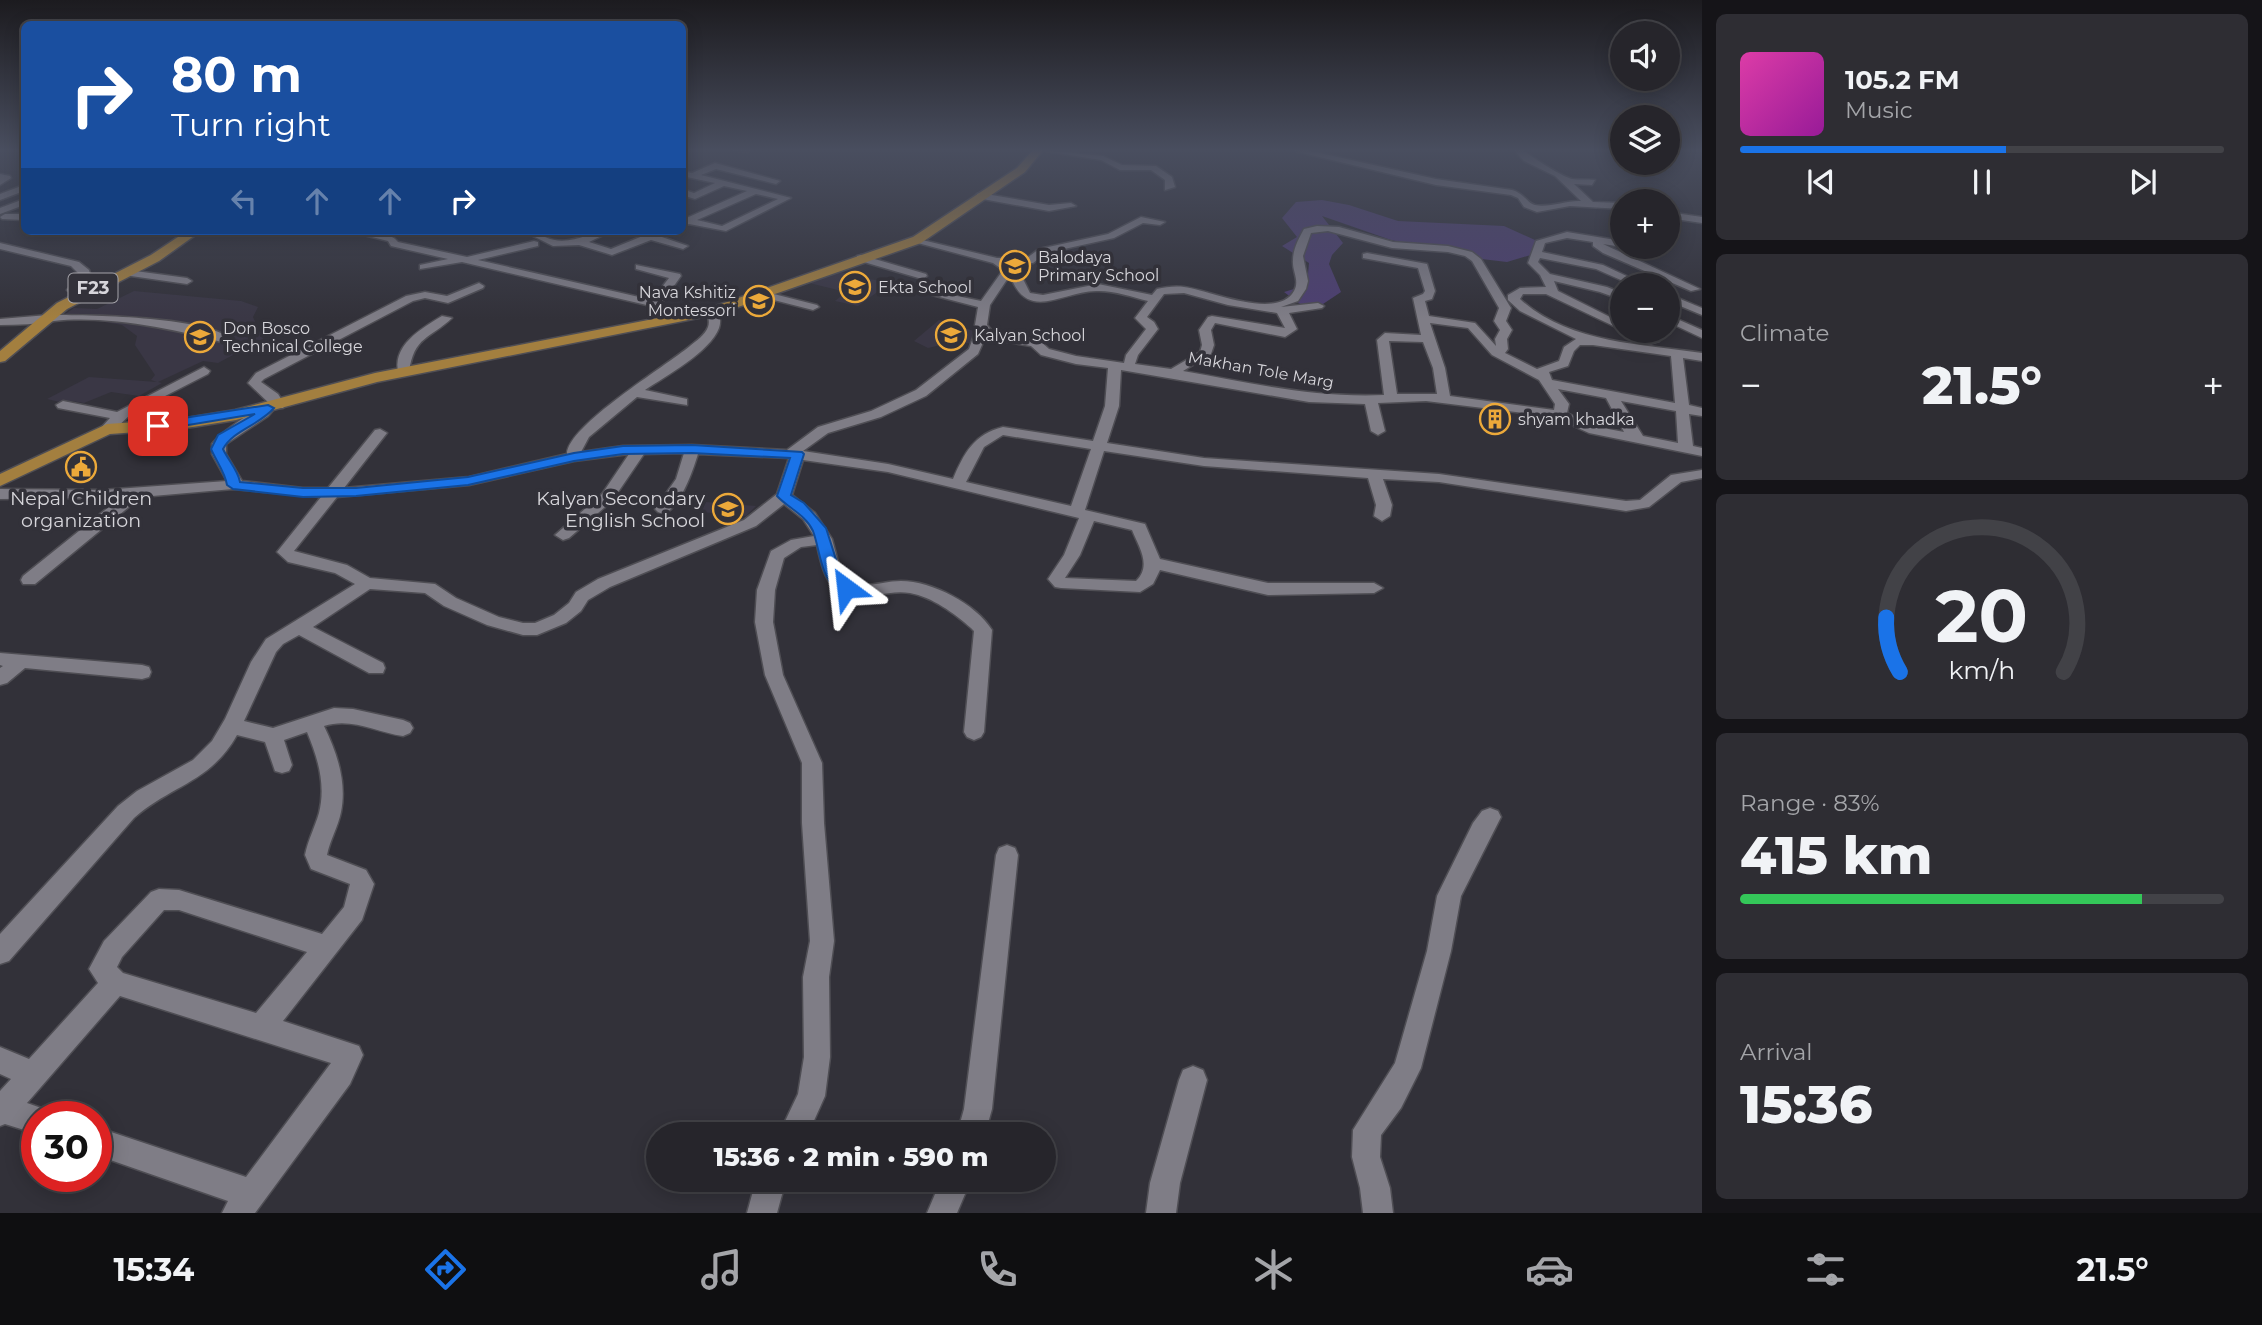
<!DOCTYPE html>
<meta charset="utf-8">
<style>
:root{--surface:#26252b;--page:#2e2d33;--text:#f1f3f6;--muted:#a4a5a9;--line:#424247;--accent:#1a73e8}
body{margin:0;font-family:Montserrat,sans-serif;background:var(--page);color:var(--text);height:100vh;display:flex;flex-direction:column;font-size:26px;white-space:nowrap}
*{box-sizing:border-box;margin:0}
p{font-size:23px;color:var(--muted)}
.icon{flex:none;width:38px;height:38px;fill:none;stroke:currentColor;stroke-width:2;stroke-linecap:round;stroke-linejoin:round}
.map{position:relative;flex:1;overflow:hidden}
.drawer{display:flex;flex-direction:column;gap:14px;padding:14px;background:#151418;width:560px}
.drawer>*{flex:none}
.hud{position:absolute;left:21px;top:21px;width:665px;height:214px;border-radius:10px;box-shadow:0 4px 18px #0003,0 0 0 2px var(--line);background:#1a4fa0;color:#fff;overflow:hidden}
.tools{position:absolute;left:1610px;top:21px;display:grid;gap:14px}
.tools a{display:grid;place-items:center;width:70px;height:70px;border-radius:50%;background:var(--surface);box-shadow:0 4px 18px #0003,0 0 0 2px var(--line);font-size:35px}
.speed{position:absolute;left:21px;top:1101px;display:flex;gap:14px;font-size:35px;font-weight:700;text-align:center}
.speed>*{display:grid;place-content:center;width:91px;height:91px;border-radius:50%;background:var(--surface);box-shadow:0 4px 18px #0003,0 0 0 2px var(--line);line-height:1}
.speed .limit{border:10px solid #d22;background:#fff;color:#111}
.pin{position:absolute;display:grid;place-items:center;width:60px;height:60px;color:#fff;margin:-30px;border-radius:14px;box-shadow:0 4px 10px #0006}
.me{position:absolute;width:77px;margin:-38px;rotate:330deg;stroke-linejoin:round;filter:drop-shadow(0 0 5px #0008)}
.turn{display:flex;align-items:center;gap:24px;height:147px;padding:0 35px;font-size:32px}
.turn .icon{width:91px;height:91px;stroke-width:2.5}
.turn b{display:block;font-size:49px;line-height:60px}
.lanes{display:flex;align-items:center;height:66px;padding:0 35px;background:#0003;justify-content:center;gap:35px;direction:ltr}
.lanes .off{opacity:.35}
.big{font-size:52px;font-weight:800;line-height:1.1}
.drawer .card{flex:1;display:flex;flex-direction:column;justify-content:center;gap:10px;min-width:0;padding:0 24px;border-radius:10px;background:var(--page)}
.drawer .dial{align-items:center;gap:0}
.dial svg{height:182px;overflow:visible;fill:none;stroke:var(--line);stroke-width:7;stroke-linecap:round;text-anchor:middle}
.dial text{fill:var(--text);stroke:none}
.song{display:flex;align-items:center;gap:21px}
.cover{width:84px;height:84px;border-radius:10px;background:linear-gradient(135deg,hsl(320 70% 55%),hsl(300 70% 35%))}
.played{height:7px;border-radius:4px;background:linear-gradient(90deg,var(--accent) 55%,var(--line) 55%)}
.keys{display:flex;justify-content:space-around;direction:ltr}
.heat{display:flex;justify-content:space-between;align-items:center;font-size:38px;direction:ltr}
.charge{height:10px;border-radius:5px;background:linear-gradient(90deg,#34c759 83%,var(--line) 0)}
.trip{position:absolute;left:646px;top:1122px;width:410px;height:70px;border-radius:35px;background:var(--surface);box-shadow:0 4px 18px #0003,0 0 0 2px var(--line);font-weight:800;line-height:70px;text-align:center}
.tabs{display:flex;height:112px;justify-content:space-around;align-items:center;background:#0f0f11;color:var(--muted)}
.tabs .icon{width:49px;height:49px}
.tabs .selected{color:var(--accent)}
.tabs b{font-size:32px;color:var(--text)}
main{display:flex;flex:1;min-height:0}
.map>svg:first-child{display:block}
</style>
<main>
<div class="map">
<svg width="1702" height="1213" viewBox="0 0 1702 1213">
<rect width="100%" height="100%" fill="#323139"/>
<!-- built -->
<g fill="#3a3745">
<polygon points="832,269 860,278 891,282 858,306 835,301 846,292 801,281"/>
<polygon points="134,291 241,301 258,307 253,317 263,339 218,363 203,361 158,382 162,383 139,396 111,392 84,403 72,401 68,404 47,399 89,377 157,382 151,380 155,375 135,345 137,336 122,325 64,315 74,308 97,309"/>
<polygon points="939,320 980,333 977,344 954,342 928,348 914,341"/>
<polygon points="706,502 756,506 746,516 701,512"/>
</g>
<!-- green -->
<polygon fill="#4d3f71" points="1322,200 1349,205 1398,221 1504,226 1535,240 1534,254 1507,262 1473,258 1391,240 1322,216 1343,243 1332,255 1329,264 1341,292 1323,304 1300,304 1284,292 1307,285 1309,263 1282,246 1297,237 1282,218 1296,202"/>
<g fill="none" stroke-linecap="round" stroke-linejoin="round">
<!-- minor casing -->
<g stroke="#4f4e54" stroke-width="3">
<g id="minor">
<polygon points="709,149 751,149 752,150 748,152"/>
<polygon points="1032,149 1103,156 1122,165 1156,166 1172,177 1175,187 1165,190 1165,180 1151,170 1120,170 1101,160"/>
<path d="M1286 149H1302L1436 179 1512 190C1525 194 1527 203 1535 205 1549 208 1567 200 1581 201L1555 176 1524 161 1513 149H1522C1529 156 1563 177 1572 179 1579 180 1587 179 1595 180L1592 185 1574 184 1593 202 1622 203V209L1570 206 1537 212 1524 207 1518 198 1511 195 1436 185Z"/>
<path d="M715 163 780 181 776 184 716 169 701 175 791 198 726 231 689 224 682 226V220L747 191 724 186 695 199 682 195V189L694 193 715 183 682 176V171L692 173ZM756 194 778 199 722 226 697 220Z"/>
<polygon points="0,174 10,176 11,178 0,185"/>
<polygon points="24,185 24,191 0,200 0,194"/>
<polygon points="980,193 1049,205 1071,203 1076,206 1049,211 977,198 977,194"/>
<polygon points="24,199 24,205 0,214 0,208"/>
<polygon points="1668,212 1702,217 1702,223 1668,218"/>
<polygon points="5,214 24,214 24,220 2,219 0,217"/>
<path d="M1141 217 1165 222 1160 225 1143 223 1114 238 1046 253 1033 263 1009 264 1019 271 1030 293 1043 295 1098 284 1152 295 1157 289C1165 287 1176 286 1184 287 1209 290 1277 321 1294 291 1300 280 1292 272 1293 260 1293 249 1299 238 1304 229L1317 226 1339 227 1393 242 1448 246 1472 252 1481 259 1511 308 1506 321 1512 330 1507 339 1508 349 1505 353 1537 369 1559 361 1564 347 1576 339 1520 311 1508 300V295L1520 288 1546 287 1540 275 1528 263 1536 241 1567 232 1622 241V247L1603 244 1700 289 1691 291 1603 253 1593 246V242L1567 238 1545 243 1542 252 1603 265 1646 285H1632L1596 269 1540 258 1538 262 1550 274 1607 287 1622 293V300L1600 292 1554 281 1558 291 1622 323V330L1546 294H1523L1520 299C1568 343 1641 344 1702 353V361L1683 358 1689 405 1702 408V416L1689 414 1693 446 1702 448V456L1589 433 1556 418 1541 415 1426 401 1378 403 1385 431 1378 435 1371 431 1365 404 1309 402 1121 370 1119 406 1107 443 1204 458 1439 474 1626 501 1640 500 1671 475 1702 470V478L1681 482 1649 507 1626 511 1439 482 1383 479 1392 505 1390 516 1382 521 1374 516 1376 505 1368 478 1204 466 1104 451 1085 510 1145 524 1160 559 1268 583H1374L1383 588 1374 593 1268 595 1160 570 1153 584 1140 592 1061 588 1055 587 1048 579 1064 555 1079 518 888 472 803 460 792 495 815 513 832 539 842 577C859 592 881 581 901 581 932 581 976 604 992 630L984 732 981 737 974 740 967 737 964 732 974 631 971 628C954 613 932 597 910 593 899 591 888 593 877 595 833 601 825 584 817 545L801 547 784 558 775 590 773 622 783 675 822 763 824 823 834 941 829 977 830 1057 825 1096 808 1134H779L798 1094 804 1057 803 977 810 941 802 823V763L765 675 755 622 757 590 771 551 791 540 814 536 803 519 784 504 756 526 610 587 588 600 581 611 566 623 537 635H523L487 625 444 606 425 593 370 589 313 627 383 663 385 668 383 673H369L299 635 283 644 276 652 244 721 273 728 334 708 353 709 403 720 410 723 413 728 410 733 403 736C376 732 351 717 324 726 337 753 347 782 341 812 338 827 330 840 327 855L366 870 374 884 362 920 283 1021 359 1046 363 1055 350 1084 255 1213H222L228 1201 96 1155V1127L246 1177 331 1063 120 996 27 1103 47 1110 50 1116H37V1134L5 1124 0 1126V1091L11 1079 0 1074V1047L29 1059 98 983 89 969 104 941 151 892 159 889 179 890 322 934 344 907 350 884 311 869 305 855C308 840 315 827 319 813 326 785 318 758 307 732L284 740 292 765 289 771 282 773 275 771 265 742 237 735C210 783 171 785 134 818L9 961 0 964V934L118 806 137 791 193 760 212 741 225 719 251 662 266 639 355 584 335 573 288 562 277 552 321 497 233 489 141 497 35 584H23L21 580 23 576 120 498 0 499V489L102 490 227 481 212 454V444C220 433 259 405 271 405L248 383 256 373 406 296 425 292 447 296 479 283 484 286 483 288 448 303 425 298 413 301 264 379 261 382 278 394 285 405 283 408H275L268 416 226 444V454L242 481 303 488H328L375 430 380 429 387 433 344 488 469 477 567 454C567 426 666 366 690 346 696 341 705 335 708 327 710 322 708 316 707 311L713 308 719 311C720 317 721 322 719 328 710 352 666 376 645 390L687 399V405L637 397 589 437 581 452 623 446 692 445 787 450 818 427 871 411 916 390 969 349 974 335 980 331 975 325 978 307 932 295 938 292 981 301 1003 270 993 263 914 242V238L997 258H1027L1039 249 1108 234ZM1328 231 1392 248 1448 252 1465 256 1472 261 1499 308 1494 321 1500 330 1495 339 1496 346 1475 323 1429 316 1425 301 1432 299 1435 291 1427 264 1367 253 1363 254V258L1418 268 1425 291 1423 294 1413 298 1421 335 1385 333 1377 340 1384 395C1313 398 1251 383 1183 371L1211 354 1214 345 1211 330 1215 323 1285 337 1297 329 1289 313 1322 308 1324 306 1318 303 1281 307 1298 301 1306 289 1308 281 1303 256 1311 233ZM1010 275C1028 325 1064 289 1099 291 1115 291 1132 297 1148 301L1135 318 1146 329 1126 355 1124 363 1076 356 1049 349 1039 340 994 333 987 325 990 305ZM1184 293 1228 305 1277 313 1285 328 1212 316 1208 317 1199 330 1202 345 1200 352 1171 369 1135 364 1138 355 1158 329 1154 322 1147 317 1164 294ZM1430 323 1468 328 1492 355 1539 380 1555 404 1554 410 1450 396 1445 368ZM985 338 1031 346 1041 355 1076 364 1108 368 1105 406 1093 441 1003 427C974 434 964 453 953 479L888 464 803 451 828 433 881 417 926 396 978 354ZM1389 341 1423 342 1433 368 1437 394H1397ZM1580 345H1593L1671 356 1675 403 1552 380 1549 372 1568 366 1574 351ZM1558 389 1606 398 1624 432 1598 427 1567 413 1569 404ZM1621 401 1676 411 1678 443 1643 436ZM1003 435 1091 449 1071 506 966 482 984 447ZM684 453 676 479 655 509 658 512 663 514C680 509 693 470 698 454L789 458 777 494 744 520 598 579 576 592 569 603 554 615 535 623H523L499 617 456 598 435 584 370 578 347 565 294 551 337 497 469 485 574 461 629 454 602 494 555 535 563 540 569 538 612 501 644 454ZM1094 521 1132 530C1139 547 1152 566 1136 581L1065 578 1080 555ZM164 910H179L307 952 256 1013 123 973 117 967 122 957Z"/>
<path d="M348 231C363 231 389 230 398 242L467 257 534 241 538 242V246L478 260 652 300 669 278 636 269V265L680 274 681 276 661 304 673 321 663 323 651 306 462 262 420 269V265L448 259 391 246 388 241Z"/>
<path d="M542 231H556L545 237C569 248 588 231 612 231L589 242 611 249 655 231H669L659 236 688 246 683 249 651 240 612 255 579 245 553 246 533 236Z"/>
<polygon points="0,243 79,262 89,270 91,277 80,289 89,293 84,296 67,290 81,276 71,266 0,249"/>
<polygon points="1631,247 1647,247 1648,248 1643,251"/>
<polygon points="861,255 926,274 927,276 922,279 857,260 857,256"/>
<polygon points="128,270 187,278 192,281 187,284 124,275 123,273"/>
<polygon points="762,291 817,305 819,307 813,310 758,296 756,294"/>
<polygon points="1668,294 1702,308 1702,315 1668,301"/>
<path d="M48 315C87 315 203 316 231 339L225 343C175 329 106 315 54 321 37 324 18 325 0 325V319Z"/>
<polygon points="1668,315 1702,330 1702,338 1668,322"/>
<path d="M442 316 452 318C430 339 414 336 409 372L407 375H399C390 346 422 328 442 316Z"/>
<polygon points="1625,331 1640,331 1659,341 1649,344"/>
<polygon points="204,367 210,371 208,374 132,413 112,432 102,432 100,429 110,418 58,408 56,405 63,401 117,412"/>
<polygon points="0,653 142,665 149,667 151,672 149,677 142,679 25,668 7,683 0,685 0,668 3,666 0,665"/>
<polygon points="1490,808 1498,811 1501,817 1461,896 1451,951 1421,1068 1401,1108 1381,1135 1380,1157 1390,1188 1393,1213 1363,1213 1360,1188 1352,1157 1353,1130 1395,1063 1427,951 1437,896 1473,823 1482,811"/>
<polygon points="1007,845 1015,848 1018,855 992,1109 985,1134 957,1134 964,1109 996,855 999,848"/>
<polygon points="1193,1066 1203,1070 1207,1080 1180,1183 1176,1213 1146,1213 1150,1183 1179,1080 1183,1070"/>
<polygon points="756,1180 786,1180 777,1213 747,1213"/>
<polygon points="941,1180 971,1180 957,1213 927,1213"/>
</g>
</g>
<!-- major casing -->
<g stroke="#4f4e54" stroke-width="3">
<g id="major">
<polygon points="1034,149 1044,149 1025,172 921,243 718,314 377,382 236,420 180,429 110,434 0,486 0,474 107,424 180,419 235,410 375,373 710,308 913,237 1017,168"/>
<polygon points="187,231 201,231 159,261 67,309 5,361 0,362 0,351 57,303 151,255"/>
</g>
</g>
<!-- minor -->
<use href="#minor" fill="#7f7d86" fill-rule="evenodd"/>
<!-- major -->
<use href="#major" fill="#a37f3f" fill-rule="evenodd"/>
</g>
<!-- sky -->
<linearGradient id="sky" x2="0" y2="1"><stop stop-color="#1c1b1f"/><stop offset="0.47" stop-color="#494e5f"/><stop offset="1" stop-color="#494e5f" stop-opacity="0"/></linearGradient>
<rect width="1702" height="319" fill="url(#sky)"/>
<!-- route -->
<path fill="#1a73e8" stroke="#114b97" stroke-width="2" d="M268 405 274 408C260 425 233 430 223 449 228 460 238 470 240 482L303 488H356L468 477 574 453 623 446 692 445 802 452 804 454 791 495 804 503 826 528 841 575 854 588 846 593C820 586 821 552 813 531 806 515 788 508 777 496L790 458 692 453 623 454 574 461 468 485 356 496 303 497 233 489 227 485C225 472 216 461 211 449L218 435 255 414 158 430 152 426 158 422Z"/>
<!-- icons -->
<defs>
<g id="school-ring" transform="scale(1.575)"><circle r="9.5" fill="#323139" stroke="#eca93a" stroke-width="1.5"/><path d="M0-5L7-2L0 1L-7-2ZM-4 1L0 2.5L4 1V4Q0 6-4 4Z" fill="#eca93a"/></g>
<g id="building-ring" transform="scale(1.575)"><circle r="9.5" fill="#323139" stroke="#eca93a" stroke-width="1.5"/><path d="M-4-6H4V6H1V3H-1V6H-4ZM-2.5-4.3h1.7v1.8h-1.7ZM.8-4.3h1.7v1.8H.8ZM-2.5-1h1.7V.8h-1.7ZM.8-1h1.7V.8H.8Z" fill="#eca93a"/></g>
<g id="civic-ring" transform="scale(1.575)"><circle r="9.5" fill="#323139" stroke="#eca93a" stroke-width="1.5"/><path d="M-.6-6.5H3V-4.5H.6V-3L4-1V1h2V6H-6V1h2V-1L-.6-3ZM-1.2 2.5V6h2.4V2.5Z" fill="#eca93a"/></g>
</defs>
<g fill-rule="evenodd">
<use href="#school-ring" x="1015" y="266"/>
<use href="#school-ring" x="855" y="287"/>
<use href="#school-ring" x="759" y="301"/>
<use href="#school-ring" x="951" y="335"/>
<use href="#school-ring" x="200" y="337"/>
<use href="#building-ring" x="1495" y="419"/>
<use href="#civic-ring" x="81" y="467"/>
<use href="#school-ring" x="728" y="509"/>
</g>
<g text-anchor="middle" dominant-baseline="central" stroke-width="7" stroke-linejoin="round" paint-order="stroke">
<!-- far-poi labels -->
<g font-size="16" fill="#d6d5da" stroke="#323139" text-anchor="start">
<text x="1038" y="257">Balodaya<tspan x="1038" dy="18">Primary School</tspan></text>
<text x="878" y="287">Ekta School</text>
<text x="736" y="292" text-anchor="end">Nava Kshitiz<tspan x="736" dy="18">Montessori</tspan></text>
<text x="223" y="328">Don Bosco<tspan x="223" dy="18">Technical College</tspan></text>
<text x="974" y="335">Kalyan School</text>
<text x="1518" y="419">shyam khadka</text>
</g>
<!-- far-street labels -->
<g font-size="16" fill="#d6d5da" stroke="#323139">
<text transform="translate(1261 370) rotate(10)">Makhan Tole Marg</text>
</g>
<!-- shield labels -->
<rect fill="#323139" stroke="#a5a4aa" stroke-width="2" x="68.5" y="273.5" width="49" height="29" rx="5"/>
<g font-size="18" font-weight="bold" fill="#d6d5da">
<text x="93" y="288">F23</text>
</g>
<!-- poi labels -->
<g font-size="19" fill="#d6d5da" stroke="#323139">
<text x="81" y="498">Nepal Children<tspan x="81" dy="22">organization</tspan></text>
<text x="705" y="498" text-anchor="end">Kalyan Secondary<tspan x="705" dy="22">English School</tspan></text>
</g>
</g>
</svg>
<div class="tools">
<a><svg class="icon" aria-label="sound" viewBox="0 0 24 24"><path d="M4 9h4l5-4v14l-5-4H4zM17 9q2 3 0 6"/></svg></a>
<a><svg class="icon" aria-label="layers" viewBox="0 0 24 24"><path d="M12 4l9 5-9 5-9-5zM3 14l9 5 9-5"/></svg></a>
<a>+</a>
<a>−</a>
</div>
<div class="speed"><div class="limit">30</div></div>
<div class="pin" style="left:158px;top:426px;background:#d93025"><svg class="icon" aria-label="arrive" viewBox="0 0 24 24"><path d="M6 21V4h12l-3 4 3 4H6"/></svg></div>
<svg class="me" style="left:846px;top:588px" viewBox="-20 -20 40 40"><path d="M0-17L14 15 0 8-14 15z" fill="#1a73e8" stroke="#fff" stroke-width="4"/></svg>
<div class="trip">15:36 · 2 min · 590 m</div>
<div class="hud">
<div class="turn"><svg class="icon" aria-label="right" viewBox="0 0 24 24"><path d="M7 20v-9h11M14 6l5 5-5 5"/></svg><div><b>80 m</b>Turn right</div></div>
<div class="lanes"><svg class="icon off" aria-label="left" viewBox="0 0 24 24"><path d="M17 20v-9H6M10 6l-5 5 5 5"/></svg><svg class="icon off" aria-label="ahead" viewBox="0 0 24 24"><path d="M12 20V5M6 11l6-6 6 6"/></svg><svg class="icon off" aria-label="ahead" viewBox="0 0 24 24"><path d="M12 20V5M6 11l6-6 6 6"/></svg><svg class="icon" aria-label="right" viewBox="0 0 24 24"><path d="M7 20v-9h11M14 6l5 5-5 5"/></svg></div>
</div>
</div>
<section class="drawer">
<div class="card">
<div class="song"><i class="cover"></i><div><b>105.2 FM</b><p>Music</p></div></div>
<div class="played"></div>
<div class="keys"><svg class="icon" aria-label="previous" viewBox="0 0 24 24"><path d="M18 5L8 12l10 7zM5 5v14"/></svg><svg class="icon" aria-label="pause" viewBox="0 0 24 24"><path d="M8 5v14M16 5v14"/></svg><svg class="icon" aria-label="next" viewBox="0 0 24 24"><path d="M6 5l10 7-10 7zM19 5v14"/></svg></div>
</div>
<div class="card"><p>Climate</p>
<div class="heat"><a>−</a><b class="big">21.5°</b><a>+</a></div>
</div>
<div class="card dial"><svg viewBox="0 0 100 80">
<path d="M14 69A42 42 0 1 1 86 69"/>
<path d="M14 69A42 42 0 0 1 8 45" stroke="#1a73e8"/>
<text x="50" y="56" font-size="32" font-weight="700">20</text>
<text x="50" y="72" font-size="11">km/h</text>
</svg></div>
<div class="card"><p>Range · 83%</p><b class="big">415 km</b><div class="charge"></div></div>
<div class="card"><p>Arrival</p><b class="big">15:36</b></div>
</section>
</main>
<nav class="tabs">
<b>15:34</b>
<svg class="icon selected" aria-label="directions" viewBox="0 0 24 24"><path d="M12 3l9 9-9 9-9-9zM9 14v-3h6M13 9l2 2-2 2"/></svg>
<svg class="icon" aria-label="music" viewBox="0 0 24 24"><path d="M9 18V5l10-2v13"/><circle cx="6" cy="18" r="3"/><circle cx="16" cy="16" r="3"/></svg>
<svg class="icon" aria-label="phone" viewBox="0 0 24 24"><path d="M5 4h4l2 5-3 2q2 4 5 5l2-3 5 2v4C11 20 4 13 5 4z"/></svg>
<svg class="icon" aria-label="climate" viewBox="0 0 24 24"><path d="M12 3v18M4 7l16 10M4 17L20 7"/></svg>
<svg class="icon" aria-label="car" viewBox="0 0 24 24"><path d="M5 17H2v-5l4-1 3-4h7l3 4 3 1v5h-3M9 17h6M6 11h13"/><circle cx="7" cy="17" r="2"/><circle cx="17" cy="17" r="2"/></svg>
<svg class="icon" aria-label="filters" viewBox="0 0 24 24"><path d="M4 7h16M4 17h16"/><circle cx="9" cy="7" r="2"/><circle cx="15" cy="17" r="2"/></svg>
<b>21.5°</b>
</nav>
